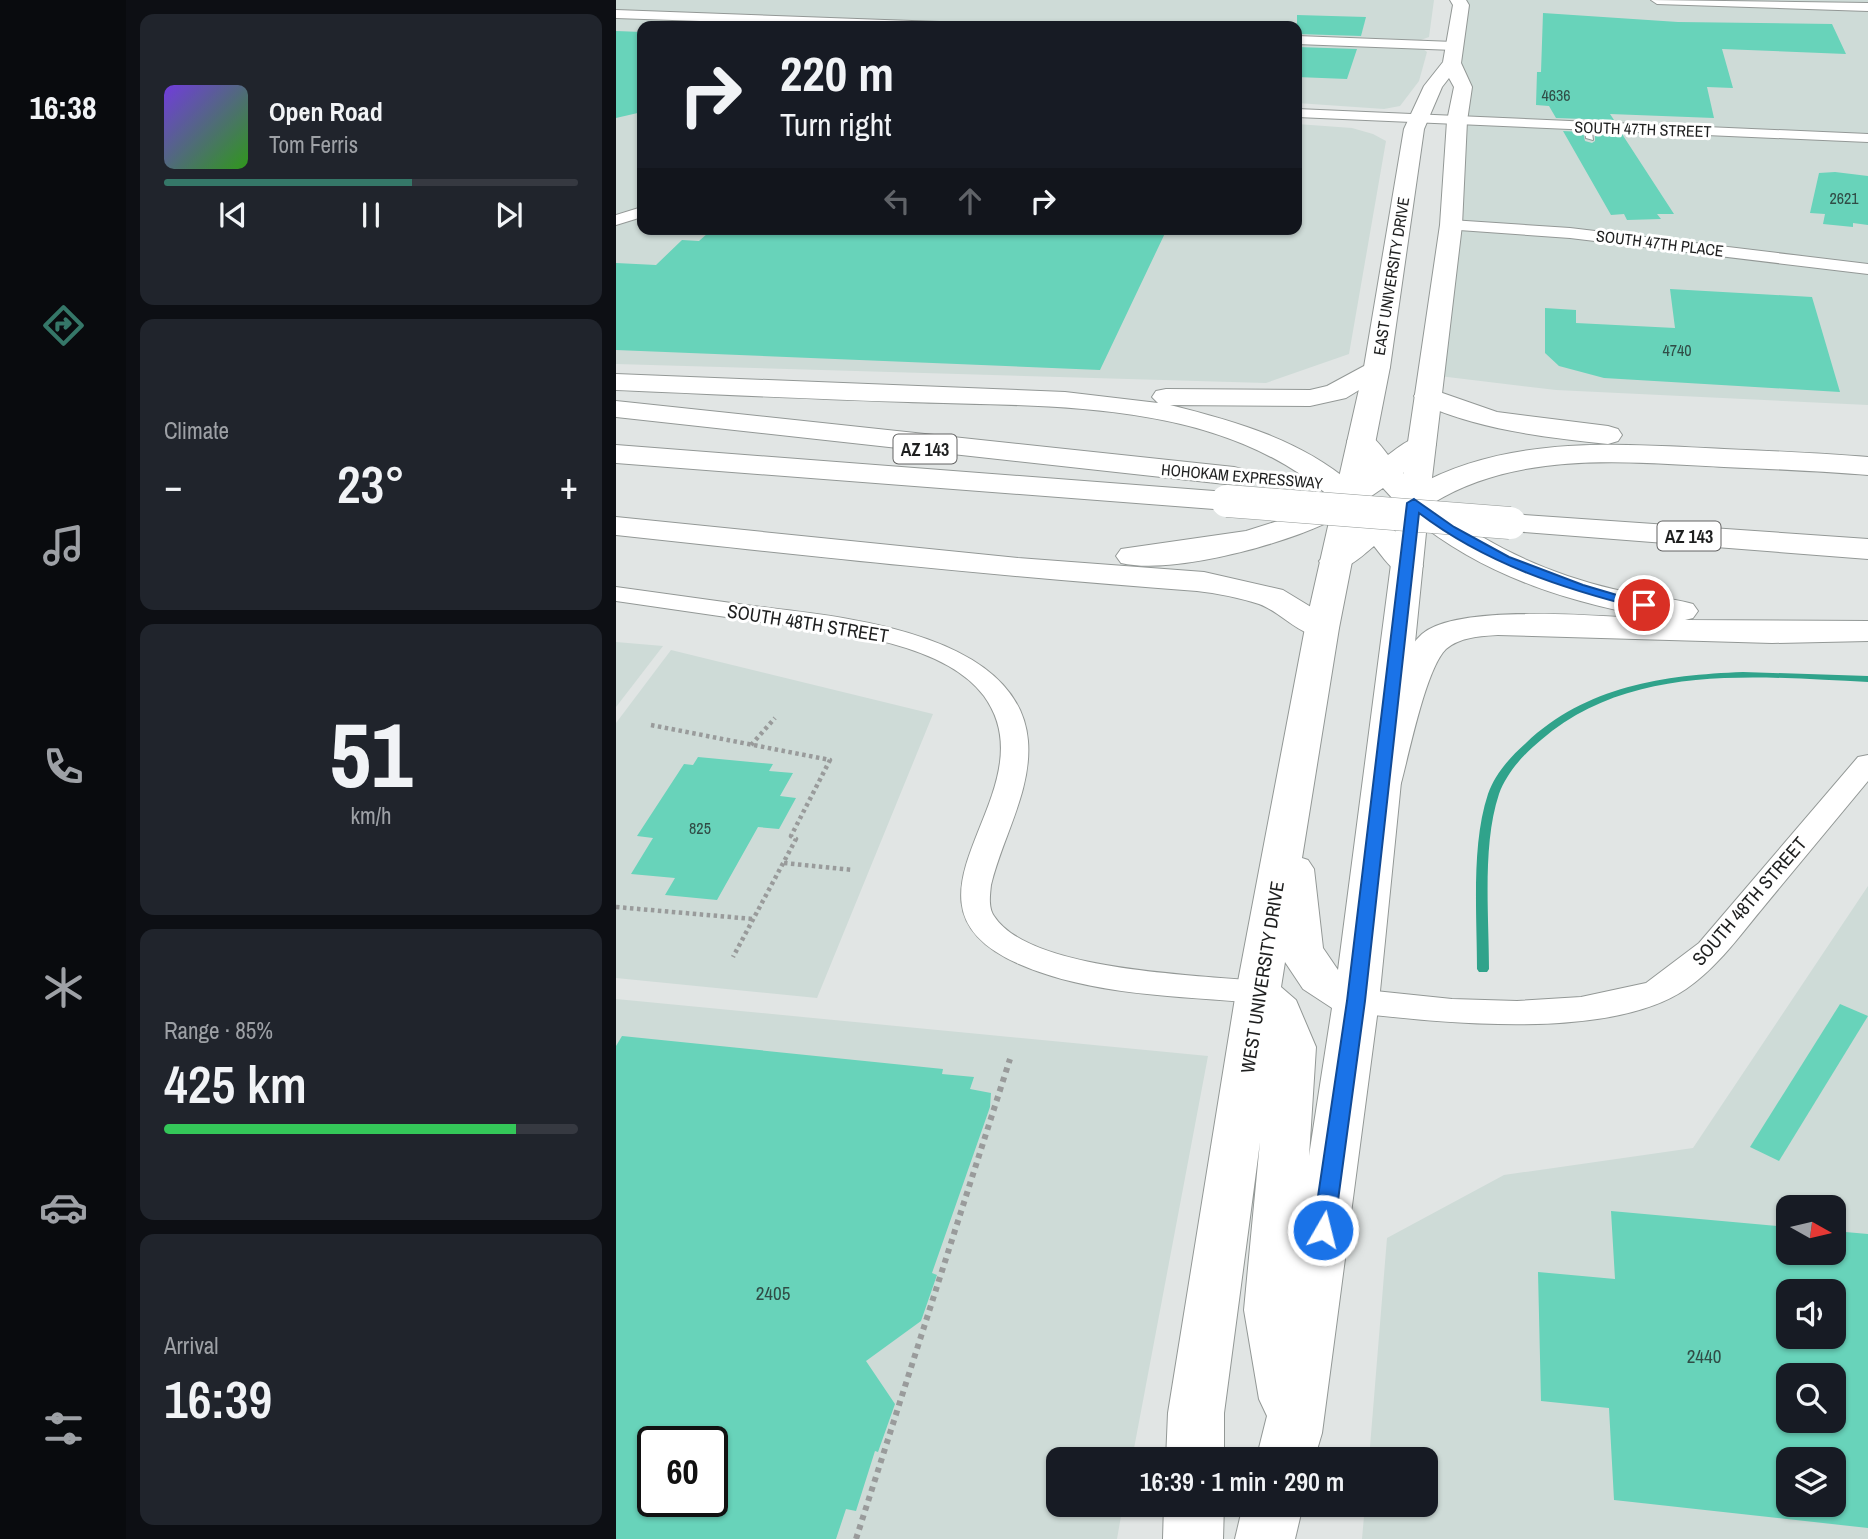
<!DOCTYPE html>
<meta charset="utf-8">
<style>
:root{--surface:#171b24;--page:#20242c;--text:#f1f3f6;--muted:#9ea1a6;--line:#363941;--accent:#357768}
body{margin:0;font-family:"Archivo Narrow",sans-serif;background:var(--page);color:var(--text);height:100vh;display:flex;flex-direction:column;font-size:26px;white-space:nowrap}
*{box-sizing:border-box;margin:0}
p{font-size:23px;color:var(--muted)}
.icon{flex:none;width:38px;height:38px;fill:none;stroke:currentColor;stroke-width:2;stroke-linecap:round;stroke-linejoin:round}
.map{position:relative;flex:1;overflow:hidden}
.side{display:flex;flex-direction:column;gap:14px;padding:14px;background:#0d0f14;width:490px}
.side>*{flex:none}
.hud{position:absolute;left:21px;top:21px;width:665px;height:214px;border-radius:14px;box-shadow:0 2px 5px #0004;background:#171b24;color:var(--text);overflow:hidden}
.needle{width:46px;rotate:98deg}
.controls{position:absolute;left:1160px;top:1195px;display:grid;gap:14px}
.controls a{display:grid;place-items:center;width:70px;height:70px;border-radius:14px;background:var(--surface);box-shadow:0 2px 5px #0004;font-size:35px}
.speed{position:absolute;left:21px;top:1426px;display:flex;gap:14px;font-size:35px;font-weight:700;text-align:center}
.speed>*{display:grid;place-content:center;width:91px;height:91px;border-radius:50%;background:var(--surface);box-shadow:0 2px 5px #0004;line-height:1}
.speed .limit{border:4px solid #111;border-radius:10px;background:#fff;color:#111}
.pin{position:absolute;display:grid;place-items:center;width:60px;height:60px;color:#fff;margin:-30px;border:4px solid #fff;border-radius:50%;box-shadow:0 2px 7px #0007}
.me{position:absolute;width:77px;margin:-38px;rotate:8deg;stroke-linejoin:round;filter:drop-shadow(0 0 5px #0008)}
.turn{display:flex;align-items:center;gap:24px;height:147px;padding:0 28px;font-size:32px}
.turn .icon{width:91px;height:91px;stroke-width:2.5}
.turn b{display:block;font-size:49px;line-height:60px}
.lanes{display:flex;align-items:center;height:66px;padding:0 28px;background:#0003;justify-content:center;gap:35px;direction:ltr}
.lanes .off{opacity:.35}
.big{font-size:52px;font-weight:600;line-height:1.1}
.side .widget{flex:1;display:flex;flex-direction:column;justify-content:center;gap:10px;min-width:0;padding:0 24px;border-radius:14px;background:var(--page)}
.side .dial{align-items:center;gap:0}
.dial b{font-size:91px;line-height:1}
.song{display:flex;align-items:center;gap:21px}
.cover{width:84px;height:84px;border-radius:10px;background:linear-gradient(135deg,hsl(260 70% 55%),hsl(110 70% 35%))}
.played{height:7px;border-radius:4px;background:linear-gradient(90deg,var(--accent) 60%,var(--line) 60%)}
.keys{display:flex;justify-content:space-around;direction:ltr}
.heat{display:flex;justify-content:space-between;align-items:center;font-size:38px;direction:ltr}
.charge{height:10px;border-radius:5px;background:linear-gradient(90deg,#34c759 85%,var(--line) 0)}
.trip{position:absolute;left:430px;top:1447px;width:392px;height:70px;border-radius:14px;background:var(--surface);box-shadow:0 2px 5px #0004;font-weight:600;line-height:70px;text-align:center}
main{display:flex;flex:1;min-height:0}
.dock{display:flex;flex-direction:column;width:126px;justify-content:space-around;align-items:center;background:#090b0e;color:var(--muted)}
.dock .icon{width:49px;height:49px}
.dock .active{color:var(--accent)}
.dock b{font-size:32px;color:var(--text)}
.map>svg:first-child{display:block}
</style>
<main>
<nav class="dock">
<b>16:38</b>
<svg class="icon active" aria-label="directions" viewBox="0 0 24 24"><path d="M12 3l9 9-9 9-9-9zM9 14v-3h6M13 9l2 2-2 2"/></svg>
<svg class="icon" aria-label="music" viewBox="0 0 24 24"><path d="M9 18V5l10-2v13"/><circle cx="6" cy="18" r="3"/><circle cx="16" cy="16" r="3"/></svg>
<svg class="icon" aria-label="phone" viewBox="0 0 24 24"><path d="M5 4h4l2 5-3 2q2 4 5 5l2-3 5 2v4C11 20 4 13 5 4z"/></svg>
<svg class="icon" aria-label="climate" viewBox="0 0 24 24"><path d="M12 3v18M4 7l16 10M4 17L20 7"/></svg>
<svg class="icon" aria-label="car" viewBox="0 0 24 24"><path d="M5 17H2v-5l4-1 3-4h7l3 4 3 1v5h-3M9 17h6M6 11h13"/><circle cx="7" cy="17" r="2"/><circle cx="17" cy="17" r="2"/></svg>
<svg class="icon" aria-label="filters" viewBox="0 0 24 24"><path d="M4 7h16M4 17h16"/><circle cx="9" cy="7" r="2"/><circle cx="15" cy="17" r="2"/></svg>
</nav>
<section class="side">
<div class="widget">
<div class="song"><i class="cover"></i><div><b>Open Road</b><p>Tom Ferris</p></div></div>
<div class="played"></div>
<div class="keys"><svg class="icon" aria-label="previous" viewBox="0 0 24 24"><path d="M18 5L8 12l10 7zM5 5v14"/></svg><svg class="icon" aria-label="pause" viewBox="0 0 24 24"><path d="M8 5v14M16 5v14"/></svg><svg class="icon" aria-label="next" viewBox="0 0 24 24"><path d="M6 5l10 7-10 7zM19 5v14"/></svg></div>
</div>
<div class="widget"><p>Climate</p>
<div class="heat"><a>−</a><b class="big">23°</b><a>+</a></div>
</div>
<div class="widget dial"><b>51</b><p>km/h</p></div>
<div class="widget"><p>Range · 85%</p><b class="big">425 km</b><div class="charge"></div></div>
<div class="widget"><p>Arrival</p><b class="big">16:39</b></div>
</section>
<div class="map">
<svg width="1252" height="1539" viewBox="0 0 1252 1539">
<rect width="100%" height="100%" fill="#e1e5e4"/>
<!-- built -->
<g fill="#cedbd7" fill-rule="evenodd">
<polygon points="0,0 818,0 813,37 805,40 681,35 681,26 446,26 0,10"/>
<polygon points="850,0 1252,0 1252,405 940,390 815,375 838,172 838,46"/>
<polygon points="0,17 246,26 26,26 26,229 681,229 681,124 736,128 757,134 770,141 733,354 650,383 0,364"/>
<polygon points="681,44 807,49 811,52 803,81 784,106 768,109 681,103"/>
<polygon points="0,642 47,646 0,707"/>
<polygon points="55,650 317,714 201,998 0,978 0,723"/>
<path d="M1252 886V1539H746L749 1505H810V1460L753 1459 771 1238 888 1175 1077 1148ZM1172 1208H1218V1253H1172ZM1172 1292H1218V1337H1172ZM1172 1376H1218V1421H1172ZM1172 1460H1218V1505H1172Z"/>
<path d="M0 999 592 1056 516 1459 443 1460V1505H507L501 1539H0ZM37 1442H96V1502H37Z"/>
</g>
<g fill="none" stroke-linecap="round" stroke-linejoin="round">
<!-- stream -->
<path fill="#30a38b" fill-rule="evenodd" d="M1127 672 1252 676V682C1142 677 1015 662 925 740 908 754 891 772 883 794 866 845 873 915 873 969L871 972H863L861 969C861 915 855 845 872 794 879 774 894 757 910 743 970 686 1048 675 1127 672Z"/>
</g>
<!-- building -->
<g fill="#68d3ba" fill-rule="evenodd">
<polygon points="927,13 1062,22 1216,24 1230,54 1106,49 1117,88 1091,87 1098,118 994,114 998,120 940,118 933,106 920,105 921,72 925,72"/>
<polygon points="681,15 750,17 745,36 681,34"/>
<polygon points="0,31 26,32 26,112 0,118"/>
<polygon points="681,47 741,49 731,79 681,77"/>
<polygon points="947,131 967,132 969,141 976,143 979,141 979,133 1006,134 1058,214 1041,214 1045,219 1011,220 1008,214 995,215"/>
<polygon points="1219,172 1252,176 1252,225 1237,223 1237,227 1207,224 1209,214 1194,213 1203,173"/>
<polygon points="135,229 551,229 484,370 0,350 0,263 40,265 66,240 83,241 92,233 130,235"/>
<polygon points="1054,289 1196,297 1224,392 988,378 943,366 929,353 929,308 960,310 960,323 1059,328"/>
<polygon points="82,757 157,764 153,771 177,773 164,796 180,798 163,829 142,827 101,900 49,895 59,878 15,874 37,838 21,836 68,764 77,765"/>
<polygon points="1224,1004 1252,1016 1163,1161 1134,1147"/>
<path d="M6 1036 327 1069 326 1074 358 1077 354 1089 375 1093 374 1107 316 1273 321 1275 305 1321 250 1361 279 1404 262 1452 259 1451 240 1511 230 1509 220 1539H0V1046ZM37 1442H96V1502H37Z"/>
<path d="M995 1211 1172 1227V1253H1218V1231L1252 1234V1528L998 1500 993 1408 925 1401 922 1272 999 1279ZM1172 1292H1218V1337H1172ZM1172 1376H1218V1421H1172ZM1172 1460H1218V1505H1172Z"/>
</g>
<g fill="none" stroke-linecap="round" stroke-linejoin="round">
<!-- service casing -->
<g stroke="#939896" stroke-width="2">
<polygon id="service" points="968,124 975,126 977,140 970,138"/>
</g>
<!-- minor casing -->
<g stroke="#939896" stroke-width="2">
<g id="minor">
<polygon points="1035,0 1252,3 1252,11 1041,4"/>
<polygon points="0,10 323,22 329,26 229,26 0,18"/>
<polygon points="681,36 838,42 844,46 838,50 681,44"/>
<polygon points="681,109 1252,134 1252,142 681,117"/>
<polygon points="26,207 26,217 0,225 0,215"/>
<polygon points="835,220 954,228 1252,264 1252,274 954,238 829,229 829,221"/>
<path d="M0 587C46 593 91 600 137 606 220 616 403 631 412 741 416 791 386 838 375 885 374 894 372 908 378 916 413 971 581 975 642 981L654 984 658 992 654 1000 642 1003C564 996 476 996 403 964 259 901 438 793 368 696 325 637 198 629 131 620 87 614 44 607 0 601Z"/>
<path d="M1252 755V781C1218 822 1184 863 1150 904 1125 934 1102 967 1070 989 994 1041 828 1023 740 1013L728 1009 724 1001 728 993 740 989 836 999 901 1001 965 997 1030 983 1083 943 1242 757Z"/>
</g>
</g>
<!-- primary casing -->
<g stroke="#939896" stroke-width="2">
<g id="primary">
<path d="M834 0H850L853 5 845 63 856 87 851 121 846 225 813 503 763 1001 706 1433 698 1460H640L651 1416 643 1399 628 1310 644 1142 608 1413V1460H550L552 1413 620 992 689 628 748 367 788 129 808 86 827 62 837 5ZM833 78 838 87 831 121 824 225 783 503 722 970 707 948 698 869 692 860 686 858 723 628 774 367 808 129 826 87ZM669 962 687 989 716 1008 693 1156 700 1047 680 1000 665 987Z"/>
<polygon points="548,1505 608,1505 607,1539 547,1539"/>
<polygon points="627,1505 687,1505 679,1539 619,1539"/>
</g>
</g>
<!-- motorway casing -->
<g stroke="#939896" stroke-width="2">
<g id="motorway">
<path d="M761 359 771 361 774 367 771 373 730 398 694 406 554 405C618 421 683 439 735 483L753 470 731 441 736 435C755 430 761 441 772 455 787 444 797 434 815 439L820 445 787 473 799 487C892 434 1006 444 1108 449 1156 451 1204 453 1252 457V475C1204 471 1156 469 1108 467 1012 462 903 450 817 503 869 545 931 573 997 589 1023 595 1051 597 1077 604L1082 611 1077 618 1069 620 1252 621V641L1156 643 882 635C865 636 844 637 830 649 810 668 793 754 785 783L780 791 766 795 752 791 747 783C759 741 773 664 806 634 844 601 1002 618 1055 620 962 606 869 578 796 517L778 530 807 566 803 573C779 579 772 563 758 546 741 560 730 573 707 568L703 561 742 527 730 513C683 541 558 576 505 563L500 556 505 549 630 531 671 518 714 497C601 398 432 407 292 402 195 399 97 394 0 390V374L449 392 542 403 536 397 540 391 550 389 694 390 711 386ZM767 488 778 500 763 512 751 499Z"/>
<path d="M812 388 881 412 992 426 1002 429 1006 435 1002 441 992 444C926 437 863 430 802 402L798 396 802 390Z"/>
<polygon points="0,401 618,467 629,470 633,476 629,482 618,485 0,417"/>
<polygon points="0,445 611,492 622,494 626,501 622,508 611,510 0,463"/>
<polygon points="894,514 1252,539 1252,559 883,530 878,523 883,516"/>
<path d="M0 517 402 558 588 572 667 590 718 621 723 628 718 635C687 643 670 614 643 604 624 598 600 593 581 591 387 577 193 556 0 535Z"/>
</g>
</g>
<!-- path-far1 -->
<g stroke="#999b9b" stroke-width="4.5" stroke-dasharray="3.5 3.5" stroke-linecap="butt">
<polyline points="35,725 214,760 175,836 180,839 117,957"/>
<polyline points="135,745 159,718"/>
<polyline points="168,863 237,870"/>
<polyline points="0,907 137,919"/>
</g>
<!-- path -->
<polyline stroke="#999b9b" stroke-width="6" stroke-dasharray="5 5" stroke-linecap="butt" points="240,1539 394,1059"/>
<!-- service -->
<use href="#service" fill="#fff" fill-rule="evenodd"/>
<!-- minor -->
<use href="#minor" fill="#fff" fill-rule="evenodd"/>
<!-- primary -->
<use href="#primary" fill="#fff" fill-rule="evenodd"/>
<!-- motorway -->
<use href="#motorway" fill="#fff" fill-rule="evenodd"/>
<!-- motorway-bridge casing -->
<g stroke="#939896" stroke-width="33" stroke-linecap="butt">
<polyline id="motorway-bridge" points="611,501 894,523"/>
</g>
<!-- motorway-bridge -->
<use href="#motorway-bridge" stroke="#fff" stroke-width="32"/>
</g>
<!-- route -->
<path fill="#1a73e8" stroke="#114b97" stroke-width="2" d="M798 499 838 527 893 557 967 585 1035 605 1028 609C948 589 870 564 803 513L749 1001 718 1230 715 1236 707 1238 700 1236 697 1230 731 1001 791 503Z"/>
<g text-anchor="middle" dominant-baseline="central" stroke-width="6" stroke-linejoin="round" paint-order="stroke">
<!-- number labels -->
<g font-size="16" fill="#304c46">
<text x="940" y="95">4636</text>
<text x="1228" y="198">2621</text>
<text x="1061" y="350">4740</text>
<text x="84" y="828">825</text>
</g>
<!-- far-street labels -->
<g font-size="16" fill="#1e1f1f" stroke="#fff">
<text transform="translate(1027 129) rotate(2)">SOUTH 47TH STREET</text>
<text transform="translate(1044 243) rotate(7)">SOUTH 47TH PLACE</text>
<text transform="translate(775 276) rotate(-81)">EAST UNIVERSITY DRIVE</text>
<text transform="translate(626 476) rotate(5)">HOHOKAM EXPRESSWAY</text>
</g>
<!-- shield labels -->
<g fill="#fff" stroke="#626262" stroke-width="2">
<rect x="277.5" y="434.5" width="63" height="29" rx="5"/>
<rect x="1041.5" y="521.5" width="63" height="29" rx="5"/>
</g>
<g font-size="18" font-weight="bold" fill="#1e1f1f">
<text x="309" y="449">AZ 143</text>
<text x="1073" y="536">AZ 143</text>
</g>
<!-- street labels -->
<g font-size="19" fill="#1e1f1f" stroke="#fff">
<text transform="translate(192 623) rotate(9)">SOUTH 48TH STREET</text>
<text transform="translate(1133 901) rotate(-49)">SOUTH 48TH STREET</text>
<text transform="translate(646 977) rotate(-81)">WEST UNIVERSITY DRIVE</text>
</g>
<!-- near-number labels -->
<g font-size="19" fill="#304c46">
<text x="157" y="1293">2405</text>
<text x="1088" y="1356">2440</text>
</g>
</g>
</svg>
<div class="controls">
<a><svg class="needle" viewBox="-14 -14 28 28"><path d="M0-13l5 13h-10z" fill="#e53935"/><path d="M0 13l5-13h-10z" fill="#9ea1a6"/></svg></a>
<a><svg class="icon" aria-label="sound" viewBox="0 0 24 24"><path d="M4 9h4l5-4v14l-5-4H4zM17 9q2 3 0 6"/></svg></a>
<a><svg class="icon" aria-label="search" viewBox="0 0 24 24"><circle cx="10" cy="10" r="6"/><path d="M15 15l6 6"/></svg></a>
<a><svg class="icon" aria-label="layers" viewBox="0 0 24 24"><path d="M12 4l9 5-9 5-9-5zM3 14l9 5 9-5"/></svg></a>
</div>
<div class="speed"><div class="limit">60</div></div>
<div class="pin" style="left:1028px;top:605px;background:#d93025"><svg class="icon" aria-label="arrive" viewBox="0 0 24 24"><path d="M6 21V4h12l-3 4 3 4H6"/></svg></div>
<svg class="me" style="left:707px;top:1230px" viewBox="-20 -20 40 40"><circle r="17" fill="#1a73e8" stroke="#fff" stroke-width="3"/><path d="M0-11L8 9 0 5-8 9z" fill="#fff"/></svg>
<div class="trip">16:39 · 1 min · 290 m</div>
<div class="hud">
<div class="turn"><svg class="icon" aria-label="right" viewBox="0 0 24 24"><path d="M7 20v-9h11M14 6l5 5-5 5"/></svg><div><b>220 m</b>Turn right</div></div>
<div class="lanes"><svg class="icon off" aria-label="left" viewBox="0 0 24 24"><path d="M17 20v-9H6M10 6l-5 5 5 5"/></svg><svg class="icon off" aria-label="ahead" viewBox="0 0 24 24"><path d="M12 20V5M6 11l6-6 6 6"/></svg><svg class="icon" aria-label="right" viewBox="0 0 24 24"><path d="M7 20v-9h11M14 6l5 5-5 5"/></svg></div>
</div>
</div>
</main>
